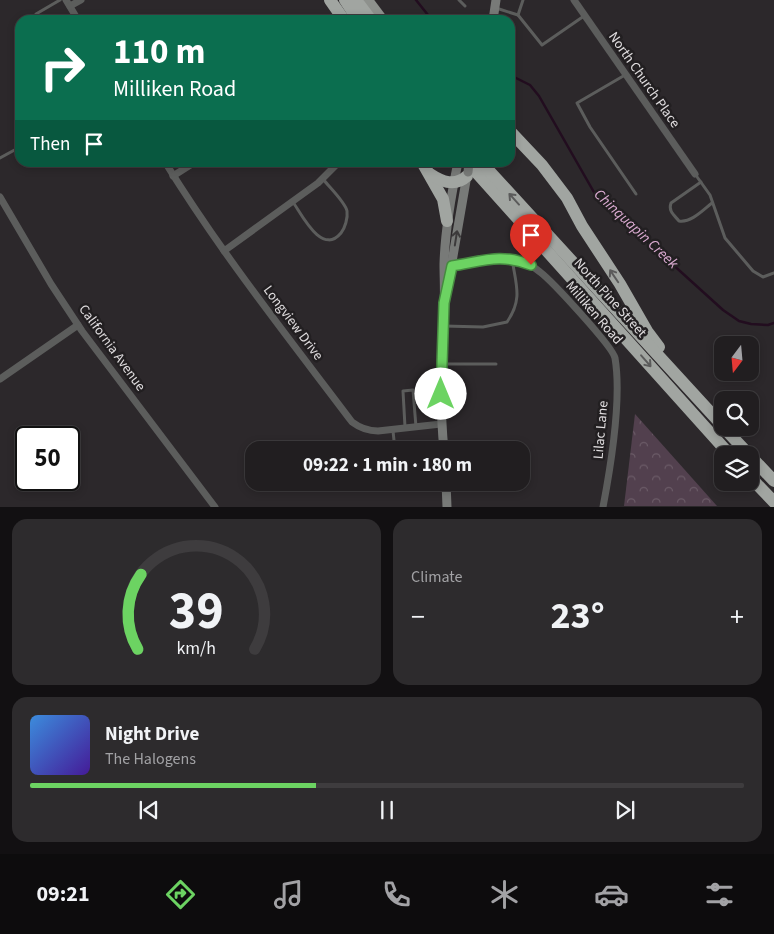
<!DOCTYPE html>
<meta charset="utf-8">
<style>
:root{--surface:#211e20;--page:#2d2b2d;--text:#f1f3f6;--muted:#a2a2a5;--line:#3e3c3e;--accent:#6cd362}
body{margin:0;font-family:"Source Sans 3",sans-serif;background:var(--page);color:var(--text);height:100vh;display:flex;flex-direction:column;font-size:19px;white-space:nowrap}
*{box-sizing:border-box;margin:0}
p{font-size:16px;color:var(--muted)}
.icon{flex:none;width:28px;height:28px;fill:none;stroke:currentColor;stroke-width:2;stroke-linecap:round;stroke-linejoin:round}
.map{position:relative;height:507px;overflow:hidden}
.sheet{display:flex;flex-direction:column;gap:12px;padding:12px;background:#121012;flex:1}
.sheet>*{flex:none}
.guide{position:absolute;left:15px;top:15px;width:500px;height:152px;border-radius:15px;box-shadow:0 2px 8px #0003,0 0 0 1px var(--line);background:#0b6e4f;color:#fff;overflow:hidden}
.needle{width:32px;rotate:196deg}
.fabs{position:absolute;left:714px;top:336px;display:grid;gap:10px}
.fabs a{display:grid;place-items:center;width:45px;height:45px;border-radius:10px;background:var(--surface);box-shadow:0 2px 8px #0003,0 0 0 1px var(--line);font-size:25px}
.speed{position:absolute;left:15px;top:426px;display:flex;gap:10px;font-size:25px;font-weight:700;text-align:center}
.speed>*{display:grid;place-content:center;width:65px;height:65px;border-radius:50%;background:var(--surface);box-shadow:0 2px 8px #0003,0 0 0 1px var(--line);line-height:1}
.speed .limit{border:2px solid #111;border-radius:8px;background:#fff;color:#111}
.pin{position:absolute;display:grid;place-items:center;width:42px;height:42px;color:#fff;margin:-51px -21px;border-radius:50% 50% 50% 0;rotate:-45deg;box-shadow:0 0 5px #0007}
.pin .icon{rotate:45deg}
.me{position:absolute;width:55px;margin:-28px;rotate:0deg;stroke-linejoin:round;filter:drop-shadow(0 0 4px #0008)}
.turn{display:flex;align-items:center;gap:18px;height:105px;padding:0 15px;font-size:22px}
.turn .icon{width:65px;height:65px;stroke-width:2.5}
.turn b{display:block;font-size:35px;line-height:42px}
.then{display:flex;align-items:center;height:48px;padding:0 15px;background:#0003;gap:10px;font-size:19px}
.big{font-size:38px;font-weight:700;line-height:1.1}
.sheet .card{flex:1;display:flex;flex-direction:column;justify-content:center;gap:8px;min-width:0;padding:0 18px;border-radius:15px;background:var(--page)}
.sheet .dial{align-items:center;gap:0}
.dial svg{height:130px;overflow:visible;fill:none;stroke:var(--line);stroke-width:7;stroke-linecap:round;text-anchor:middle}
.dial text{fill:var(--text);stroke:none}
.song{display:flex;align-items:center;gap:15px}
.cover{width:60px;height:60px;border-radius:8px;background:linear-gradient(135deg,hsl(210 70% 55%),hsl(260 70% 35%))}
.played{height:5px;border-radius:2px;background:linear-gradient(90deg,var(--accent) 40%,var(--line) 40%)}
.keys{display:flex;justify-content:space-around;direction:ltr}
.heat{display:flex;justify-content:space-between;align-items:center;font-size:28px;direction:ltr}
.sheet .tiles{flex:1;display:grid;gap:12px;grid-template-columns:1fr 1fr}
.card:last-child{grid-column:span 2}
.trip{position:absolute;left:245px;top:441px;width:285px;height:50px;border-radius:15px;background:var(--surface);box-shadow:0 2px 8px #0003,0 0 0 1px var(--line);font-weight:700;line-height:50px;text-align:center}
.menu{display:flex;height:80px;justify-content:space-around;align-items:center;background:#0d0c0d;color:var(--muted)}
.menu .icon{width:35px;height:35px}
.menu .current{color:var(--accent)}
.menu b{font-size:22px;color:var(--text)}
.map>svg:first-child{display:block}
</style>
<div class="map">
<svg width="774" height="507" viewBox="0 0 774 507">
<defs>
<pattern id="forest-crowns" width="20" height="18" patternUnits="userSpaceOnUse" patternTransform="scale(1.25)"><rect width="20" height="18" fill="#52404e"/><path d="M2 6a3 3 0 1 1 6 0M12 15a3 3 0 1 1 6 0" fill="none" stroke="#6b5b67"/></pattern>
</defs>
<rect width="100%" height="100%" fill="#2c282b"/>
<!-- forest -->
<polygon fill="url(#forest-crowns)" points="635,414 717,506 624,506"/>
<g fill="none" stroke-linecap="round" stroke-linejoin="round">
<!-- stream -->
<g stroke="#220d1f" stroke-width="2.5">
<polyline points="416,0 432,20"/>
<polyline points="510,75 530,85 539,96 595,194 723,310 739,321 751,324 768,325 774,323"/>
</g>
<!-- lane -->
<g stroke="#5c5d5c" stroke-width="3">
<polyline points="459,0 465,6"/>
<polyline points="496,8 518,15 523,0"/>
<polyline points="518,15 542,45 584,16"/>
<polyline points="32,20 36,14 60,0"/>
<polyline points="625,75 577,103 590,127 636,194"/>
<polyline points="0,158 20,147"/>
<polyline points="695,174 710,195 725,238 753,271 763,277 774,273"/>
<path d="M701 182 671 203C668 211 674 215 679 221 691 223 703 210 712 203"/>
<path d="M293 202C302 215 322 256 341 233 345 228 348 218 347 211 345 202 329 187 323 179"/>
<path d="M444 326 483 327 507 322C523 299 516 285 512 259"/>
<polyline points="442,364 496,364"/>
<polyline points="405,427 403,391 413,390 416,427"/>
<polyline points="393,431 395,450"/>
<polyline points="398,482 399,485 405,487 445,484"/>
</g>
<!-- street -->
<g stroke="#5c5d5c" stroke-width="7">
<polyline points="66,0 78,20"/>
<polyline points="574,0 695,174"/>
<polyline points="70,6 81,0"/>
<path d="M165 162C221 253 288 337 352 422 360 428 367 431 378 431L441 424"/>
<polyline points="173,176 195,162"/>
<polyline points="0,197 51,284 82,331 215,507"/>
<polyline points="224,251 318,183 339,162"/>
<path d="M447 265 452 266C473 263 497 254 517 260 525 262 533 266 540 272 552 281 613 347 615 358 622 399 611 465 603 507"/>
<polyline points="0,379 78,325"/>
</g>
<!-- secondary -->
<g stroke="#787a78" stroke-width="9">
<polyline points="493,20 496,0"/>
<polyline points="448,285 467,175"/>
<path d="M444 450C439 402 442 354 444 306 445 292 444 278 444 264 445 230 451 196 458 162"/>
<polyline points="446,482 447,507"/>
</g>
<!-- primary -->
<polyline stroke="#8e918d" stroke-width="10" points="368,0 383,20"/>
<!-- highway -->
<g stroke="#a1a5a1" stroke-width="12">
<polyline points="330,0 344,20"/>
<polyline points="345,0 358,20"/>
<polyline points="356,0 371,20"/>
<polyline points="510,131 542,165 567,198 582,226 620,284 647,331 659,347"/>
<polyline points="422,162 443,199 447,221"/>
<polyline points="467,162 730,455"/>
<polyline points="481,162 722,425"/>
<path d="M430 174C442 182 455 187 467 176"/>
<polyline points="724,428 774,481"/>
<polyline points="750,477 774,502"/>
</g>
<!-- secondary-bridge -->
<polyline stroke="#787a78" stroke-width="9" points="468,172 469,162"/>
</g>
<!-- one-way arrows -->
<defs><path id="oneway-shaft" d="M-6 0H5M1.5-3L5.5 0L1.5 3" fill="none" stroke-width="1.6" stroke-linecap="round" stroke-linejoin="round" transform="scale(1.25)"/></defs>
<g stroke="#5b5b5b">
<use href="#oneway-shaft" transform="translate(514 199) rotate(-132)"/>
<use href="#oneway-shaft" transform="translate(614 276) rotate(-124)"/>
<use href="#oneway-shaft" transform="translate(646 361) rotate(49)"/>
</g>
<use stroke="#3c3a3b" href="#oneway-shaft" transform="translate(456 238) rotate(-81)"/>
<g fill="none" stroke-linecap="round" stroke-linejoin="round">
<!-- route casing -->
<g stroke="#468940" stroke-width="12">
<path id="route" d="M441 394 444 303 452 266C483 261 501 253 531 265"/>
</g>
<!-- route -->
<use href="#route" stroke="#6cd362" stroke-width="9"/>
</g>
<g text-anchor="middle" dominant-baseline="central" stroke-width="5" stroke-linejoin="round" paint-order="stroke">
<!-- street labels -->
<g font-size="14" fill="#e0dddf" stroke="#221f21">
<text transform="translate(644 80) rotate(55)">North Church Place</text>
<text transform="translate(610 298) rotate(48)">North Pine Street</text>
<text transform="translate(594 313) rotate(49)">Milliken Road</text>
<text transform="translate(293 323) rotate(53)">Longview Drive</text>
<text transform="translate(112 348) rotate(54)">California Avenue</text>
<text transform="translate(601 430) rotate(-85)">Lilac Lane</text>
</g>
<!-- water labels -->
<g font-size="15" font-style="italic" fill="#ddacd3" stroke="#221f21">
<text transform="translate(636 229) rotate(43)">Chinquapin Creek</text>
</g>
</g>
</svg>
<div class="fabs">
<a><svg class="needle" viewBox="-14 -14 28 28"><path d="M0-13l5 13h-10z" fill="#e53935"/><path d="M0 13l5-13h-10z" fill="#a2a2a5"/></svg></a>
<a><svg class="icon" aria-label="search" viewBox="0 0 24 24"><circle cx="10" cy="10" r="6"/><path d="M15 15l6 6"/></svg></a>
<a><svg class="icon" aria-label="layers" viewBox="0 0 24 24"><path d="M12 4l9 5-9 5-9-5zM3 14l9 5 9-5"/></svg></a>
</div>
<div class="speed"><div class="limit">50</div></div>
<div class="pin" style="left:531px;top:265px;background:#d93025"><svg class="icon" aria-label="arrive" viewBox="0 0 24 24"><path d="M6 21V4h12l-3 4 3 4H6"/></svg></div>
<svg class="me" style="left:441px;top:394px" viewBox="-20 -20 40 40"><circle r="19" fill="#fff"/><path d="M0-13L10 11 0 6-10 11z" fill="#6cd362"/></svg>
<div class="trip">09:22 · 1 min · 180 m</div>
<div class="guide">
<div class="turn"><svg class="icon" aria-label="right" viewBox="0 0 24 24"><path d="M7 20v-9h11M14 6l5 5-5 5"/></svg><div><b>110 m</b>Milliken Road</div></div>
<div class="then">Then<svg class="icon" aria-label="arrive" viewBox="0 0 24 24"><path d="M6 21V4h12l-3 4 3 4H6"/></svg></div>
</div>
</div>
<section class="sheet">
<div class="tiles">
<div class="card dial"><svg viewBox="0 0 100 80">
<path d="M14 69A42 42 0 1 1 86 69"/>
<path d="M14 69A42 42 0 0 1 16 23" stroke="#6cd362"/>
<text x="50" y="56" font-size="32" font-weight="700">39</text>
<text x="50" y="72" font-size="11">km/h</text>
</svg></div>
<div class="card"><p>Climate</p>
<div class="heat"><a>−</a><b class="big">23°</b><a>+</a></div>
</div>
<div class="card">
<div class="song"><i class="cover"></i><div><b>Night Drive</b><p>The Halogens</p></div></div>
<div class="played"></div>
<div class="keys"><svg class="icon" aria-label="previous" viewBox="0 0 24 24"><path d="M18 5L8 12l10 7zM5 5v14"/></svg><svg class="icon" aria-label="pause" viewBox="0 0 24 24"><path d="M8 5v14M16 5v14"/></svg><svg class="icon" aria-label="next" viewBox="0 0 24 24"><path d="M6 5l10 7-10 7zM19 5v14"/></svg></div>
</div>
</div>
</section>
<nav class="menu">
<b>09:21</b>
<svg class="icon current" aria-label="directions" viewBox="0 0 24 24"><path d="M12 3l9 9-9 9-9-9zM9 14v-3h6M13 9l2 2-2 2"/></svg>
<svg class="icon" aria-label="music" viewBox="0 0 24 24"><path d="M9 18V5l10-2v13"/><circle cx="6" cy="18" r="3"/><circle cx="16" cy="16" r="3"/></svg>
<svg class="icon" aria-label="phone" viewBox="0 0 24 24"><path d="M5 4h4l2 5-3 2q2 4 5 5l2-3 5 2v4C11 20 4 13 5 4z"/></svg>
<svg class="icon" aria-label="climate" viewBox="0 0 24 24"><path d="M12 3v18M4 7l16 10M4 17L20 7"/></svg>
<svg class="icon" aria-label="car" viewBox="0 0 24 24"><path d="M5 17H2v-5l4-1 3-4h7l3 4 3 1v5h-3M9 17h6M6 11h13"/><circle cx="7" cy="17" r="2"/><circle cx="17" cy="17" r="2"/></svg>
<svg class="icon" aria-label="filters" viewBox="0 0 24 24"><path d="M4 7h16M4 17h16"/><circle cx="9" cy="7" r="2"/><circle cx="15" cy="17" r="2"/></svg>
</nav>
